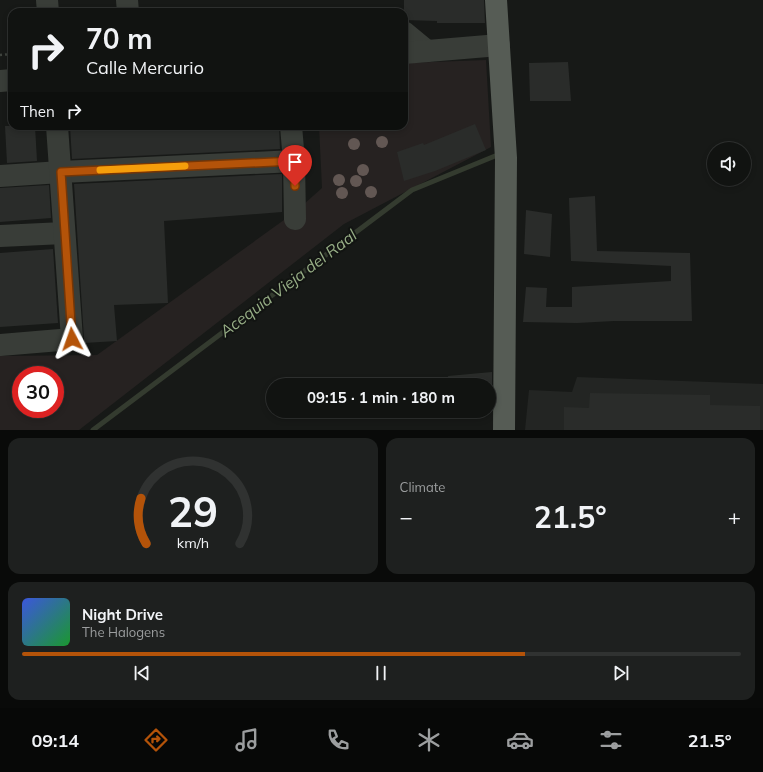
<!DOCTYPE html>
<meta charset="utf-8">
<style>
:root{--surface:#111311;--page:#1e201f;--text:#f1f3f6;--muted:#9c9e9f;--line:#303231;--accent:#b45309}
body{margin:0;font-family:Mulish,sans-serif;background:var(--page);color:var(--text);height:100vh;display:flex;flex-direction:column;font-size:15px;white-space:nowrap}
*{box-sizing:border-box;margin:0}
p{font-size:13px;color:var(--muted)}
.icon{flex:none;width:22px;height:22px;fill:none;stroke:currentColor;stroke-width:2;stroke-linecap:round;stroke-linejoin:round}
.map{position:relative;height:430px;overflow:hidden}
.drawer{display:flex;flex-direction:column;gap:8px;padding:8px;background:#090a09;flex:1}
.drawer>*{flex:none}
.banner{position:absolute;left:8px;top:8px;width:400px;height:122px;border-radius:12px;box-shadow:0 2px 6px #0003,0 0 0 1px var(--line);background:#111311;color:var(--text);overflow:hidden}
.fabs{position:absolute;left:707px;top:142px;display:grid;gap:8px}
.fabs a{display:grid;place-items:center;width:44px;height:44px;border-radius:50%;background:var(--surface);box-shadow:0 2px 6px #0003,0 0 0 1px var(--line);font-size:20px}
.speed{position:absolute;left:12px;top:366px;display:flex;gap:8px;font-size:20px;font-weight:700;text-align:center}
.speed>*{display:grid;place-content:center;width:52px;height:52px;border-radius:50%;background:var(--surface);box-shadow:0 2px 6px #0003,0 0 0 1px var(--line);line-height:1}
.speed .limit{border:6px solid #d22;background:#fff;color:#111}
.pin{position:absolute;display:grid;place-items:center;width:34px;height:34px;color:#fff;margin:-41px -17px;border-radius:50% 50% 50% 0;rotate:-45deg;box-shadow:0 0 4px #0007}
.pin .icon{rotate:45deg}
.me{position:absolute;width:44px;margin:-22px;rotate:356deg;stroke-linejoin:round;filter:drop-shadow(0 0 3px #0008)}
.turn{display:flex;align-items:center;gap:14px;height:84px;padding:0 12px;font-size:18px}
.turn .icon{width:52px;height:52px;stroke-width:2.5}
.turn b{display:block;font-size:28px;line-height:34px}
.then{display:flex;align-items:center;height:38px;padding:0 12px;background:#0003;gap:8px;font-size:15px}
.big{font-size:30px;font-weight:700;line-height:1.1}
.drawer .card{flex:1;display:flex;flex-direction:column;justify-content:center;gap:6px;min-width:0;padding:0 14px;border-radius:12px;background:var(--page)}
.drawer .dial{align-items:center;gap:0}
.dial svg{height:104px;overflow:visible;fill:none;stroke:var(--line);stroke-width:7;stroke-linecap:round;text-anchor:middle}
.dial text{fill:var(--text);stroke:none}
.song{display:flex;align-items:center;gap:12px}
.cover{width:48px;height:48px;border-radius:6px;background:linear-gradient(135deg,hsl(230 70% 55%),hsl(130 70% 35%))}
.played{height:4px;border-radius:2px;background:linear-gradient(90deg,var(--accent) 70%,var(--line) 70%)}
.keys{display:flex;justify-content:space-around;direction:ltr}
.heat{display:flex;justify-content:space-between;align-items:center;font-size:22px;direction:ltr}
.drawer .tiles{flex:1;display:grid;gap:8px;grid-template-columns:1fr 1fr}
.card:last-child{grid-column:span 2}
.trip{position:absolute;left:266px;top:378px;width:230px;height:40px;border-radius:20px;background:var(--surface);box-shadow:0 2px 6px #0003,0 0 0 1px var(--line);font-weight:700;line-height:40px;text-align:center}
.menu{display:flex;height:64px;justify-content:space-around;align-items:center;background:#070807;color:var(--muted)}
.menu .icon{width:28px;height:28px}
.menu .active{color:var(--accent)}
.menu b{font-size:18px;color:var(--text)}
.map>svg:first-child{display:block}
</style>
<div class="map">
<svg width="763" height="430" viewBox="0 0 763 430">
<rect width="100%" height="100%" fill="#171917"/>
<!-- built -->
<polygon fill="#232523" points="577,377 763,384 763,430 525,430 529,390 572,392"/>
<!-- green -->
<path fill="#262221" fill-rule="evenodd" d="M486 60 491 147 344 224 79 430H0V356L97 355 295 212 322 188 319 126H404V63ZM21 375H55V409H21Z"/>
<g fill="none" stroke-linecap="round" stroke-linejoin="round">
<!-- stream -->
<polyline stroke="#343b2f" stroke-width="5" points="93,430 412,190 495,156"/>
</g>
<!-- building -->
<g fill="#2a2c2a">
<polygon points="404,0 484,0 485,23 437,23 437,21 404,20"/>
<polygon points="568,62 571,101 530,101 529,63"/>
<polygon points="475,124 486,150 435,171 404,181 397,152 423,143 424,145"/>
<polygon points="5,126 35,126 37,161 7,163"/>
<polygon points="70,126 93,126 92,130 135,126 279,126 280,149 72,159"/>
<polygon points="282,174 282,212 164,221 168,303 114,305 117,341 84,343 84,338 74,184"/>
<polygon points="49,185 51,218 0,222 0,188"/>
<polygon points="595,196 597,251 690,253 692,321 614,321 577,323 523,322 526,287 547,288 546,307 572,307 572,287 671,281 671,266 571,261 569,198"/>
<polygon points="526,210 552,214 550,257 524,254"/>
<polygon points="53,249 58,323 0,327 0,253"/>
<polygon points="492,372 492,385 449,385 448,376"/>
<polygon points="590,393 710,395 710,405 760,406 760,430 564,430 564,407 589,408"/>
</g>
<g fill="none" stroke-linecap="round" stroke-linejoin="round">
<!-- path -->
<polyline stroke="#40443f" stroke-width="2.5" stroke-dasharray="2 3" stroke-linecap="butt" points="0,55 12,54"/>
<!-- minor -->
<g stroke="#393d38" stroke-width="22">
<polyline points="47,0 48,12"/>
<polyline points="127,0 128,12"/>
<polyline points="404,32 427,51"/>
<polyline points="404,53 499,45"/>
<polyline points="0,81 12,80"/>
<polyline points="291,126 294,161 295,219"/>
<polyline points="0,176 61,172 294,161"/>
<polyline points="0,236 64,233"/>
<polyline points="0,345 72,339 57,126"/>
</g>
<!-- major -->
<polyline stroke="#565c55" stroke-width="22" points="496,0 506,158 504,430"/>
</g>
<!-- trees -->
<g fill="#625753">
<circle cx="382" cy="142" r="6"/>
<circle cx="354" cy="144" r="6"/>
<circle cx="363" cy="170" r="6"/>
<circle cx="339" cy="180" r="6"/>
<circle cx="356" cy="181" r="6"/>
<circle cx="371" cy="192" r="6"/>
<circle cx="342" cy="193" r="6"/>
</g>
<g fill="none" stroke-linecap="round" stroke-linejoin="round">
<!-- route casing -->
<g stroke="#753606" stroke-width="10">
<polyline id="route" points="72,339 61,172 294,161 295,186"/>
</g>
<!-- route -->
<use href="#route" stroke="#b45309" stroke-width="7"/>
<!-- slow -->
<polyline stroke="#f59e0b" stroke-width="7" points="100,170 185,166"/>
</g>
<g text-anchor="middle" dominant-baseline="central" stroke-width="4" stroke-linejoin="round" paint-order="stroke">
<!-- water labels -->
<g font-size="16" font-style="italic" fill="#97ae86" stroke="#121412">
<text transform="translate(288 283) rotate(-37)">Acequia Vieja del Raal</text>
</g>
</g>
</svg>
<div class="fabs">
<a><svg class="icon" aria-label="sound" viewBox="0 0 24 24"><path d="M4 9h4l5-4v14l-5-4H4zM17 9q2 3 0 6"/></svg></a>
</div>
<div class="speed"><div class="limit">30</div></div>
<div class="pin" style="left:295px;top:186px;background:#d93025"><svg class="icon" aria-label="arrive" viewBox="0 0 24 24"><path d="M6 21V4h12l-3 4 3 4H6"/></svg></div>
<svg class="me" style="left:72px;top:339px" viewBox="-20 -20 40 40"><path d="M0-17L14 15 0 8-14 15z" fill="#b45309" stroke="#fff" stroke-width="4"/></svg>
<div class="trip">09:15 · 1 min · 180 m</div>
<div class="banner">
<div class="turn"><svg class="icon" aria-label="right" viewBox="0 0 24 24"><path d="M7 20v-9h11M14 6l5 5-5 5"/></svg><div><b>70 m</b>Calle Mercurio</div></div>
<div class="then">Then<svg class="icon" aria-label="right" viewBox="0 0 24 24"><path d="M7 20v-9h11M14 6l5 5-5 5"/></svg></div>
</div>
</div>
<section class="drawer">
<div class="tiles">
<div class="card dial"><svg viewBox="0 0 100 80">
<path d="M14 69A42 42 0 1 1 86 69"/>
<path d="M14 69A42 42 0 0 1 10 34" stroke="#b45309"/>
<text x="50" y="56" font-size="32" font-weight="700">29</text>
<text x="50" y="72" font-size="11">km/h</text>
</svg></div>
<div class="card"><p>Climate</p>
<div class="heat"><a>−</a><b class="big">21.5°</b><a>+</a></div>
</div>
<div class="card">
<div class="song"><i class="cover"></i><div><b>Night Drive</b><p>The Halogens</p></div></div>
<div class="played"></div>
<div class="keys"><svg class="icon" aria-label="previous" viewBox="0 0 24 24"><path d="M18 5L8 12l10 7zM5 5v14"/></svg><svg class="icon" aria-label="pause" viewBox="0 0 24 24"><path d="M8 5v14M16 5v14"/></svg><svg class="icon" aria-label="next" viewBox="0 0 24 24"><path d="M6 5l10 7-10 7zM19 5v14"/></svg></div>
</div>
</div>
</section>
<nav class="menu">
<b>09:14</b>
<svg class="icon active" aria-label="directions" viewBox="0 0 24 24"><path d="M12 3l9 9-9 9-9-9zM9 14v-3h6M13 9l2 2-2 2"/></svg>
<svg class="icon" aria-label="music" viewBox="0 0 24 24"><path d="M9 18V5l10-2v13"/><circle cx="6" cy="18" r="3"/><circle cx="16" cy="16" r="3"/></svg>
<svg class="icon" aria-label="phone" viewBox="0 0 24 24"><path d="M5 4h4l2 5-3 2q2 4 5 5l2-3 5 2v4C11 20 4 13 5 4z"/></svg>
<svg class="icon" aria-label="climate" viewBox="0 0 24 24"><path d="M12 3v18M4 7l16 10M4 17L20 7"/></svg>
<svg class="icon" aria-label="car" viewBox="0 0 24 24"><path d="M5 17H2v-5l4-1 3-4h7l3 4 3 1v5h-3M9 17h6M6 11h13"/><circle cx="7" cy="17" r="2"/><circle cx="17" cy="17" r="2"/></svg>
<svg class="icon" aria-label="filters" viewBox="0 0 24 24"><path d="M4 7h16M4 17h16"/><circle cx="9" cy="7" r="2"/><circle cx="15" cy="17" r="2"/></svg>
<b>21.5°</b>
</nav>
